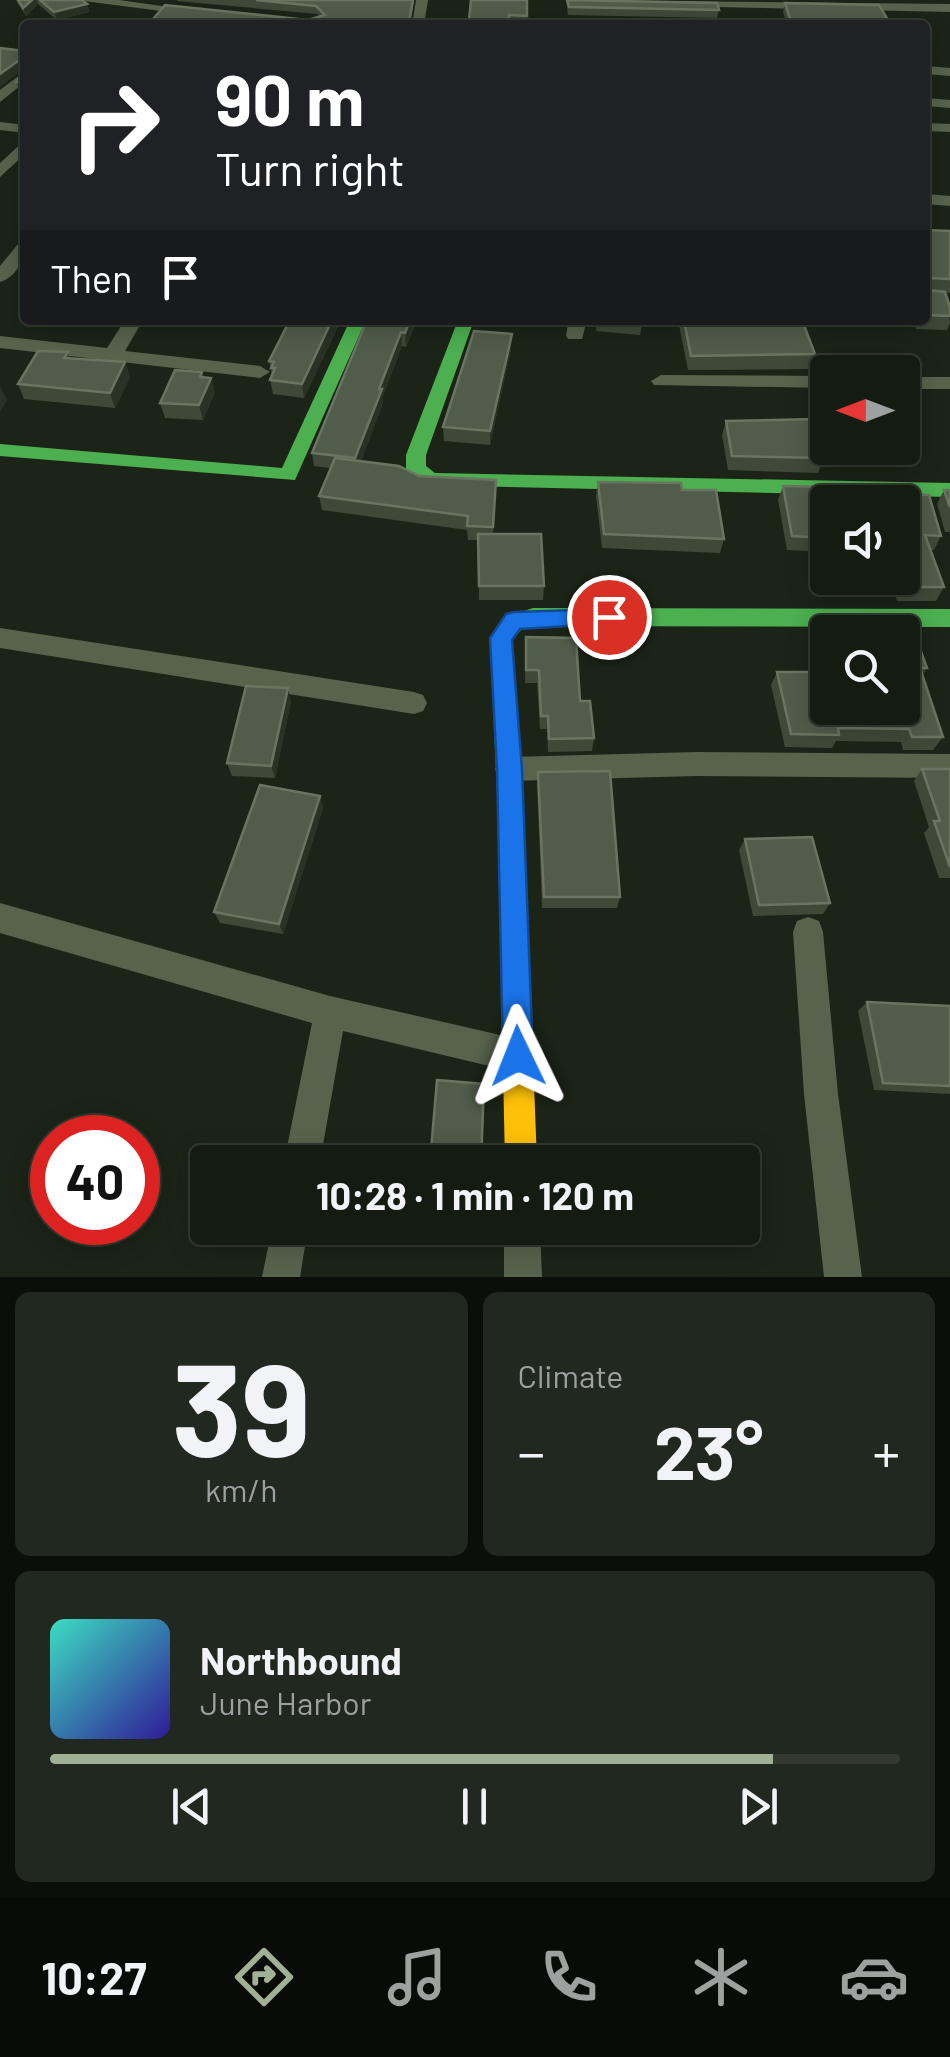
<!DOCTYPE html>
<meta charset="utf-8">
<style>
:root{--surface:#141b11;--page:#21281f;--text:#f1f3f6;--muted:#9da19f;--line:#333931;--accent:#a2b196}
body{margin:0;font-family:Barlow,sans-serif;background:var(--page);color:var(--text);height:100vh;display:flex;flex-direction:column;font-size:38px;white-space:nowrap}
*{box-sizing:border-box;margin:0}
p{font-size:32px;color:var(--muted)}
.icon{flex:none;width:55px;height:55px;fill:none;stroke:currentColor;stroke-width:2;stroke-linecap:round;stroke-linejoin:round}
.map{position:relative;height:1277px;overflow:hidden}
.panel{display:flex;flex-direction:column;gap:15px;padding:15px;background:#0b0f09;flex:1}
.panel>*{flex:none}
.banner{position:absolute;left:20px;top:20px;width:910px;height:305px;border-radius:10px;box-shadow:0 5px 25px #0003,0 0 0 2px var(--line);background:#202124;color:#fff;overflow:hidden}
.needle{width:65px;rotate:270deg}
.controls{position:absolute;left:810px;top:355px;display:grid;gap:20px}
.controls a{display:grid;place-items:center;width:110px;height:110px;border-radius:10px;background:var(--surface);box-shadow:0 5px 25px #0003,0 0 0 2px var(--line);font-size:50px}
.speed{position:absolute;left:30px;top:1115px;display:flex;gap:20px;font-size:50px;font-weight:700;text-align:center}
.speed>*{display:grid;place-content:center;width:130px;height:130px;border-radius:50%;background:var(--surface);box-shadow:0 5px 25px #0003,0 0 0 2px var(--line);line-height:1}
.speed .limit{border:15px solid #d22;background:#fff;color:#111}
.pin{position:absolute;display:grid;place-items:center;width:85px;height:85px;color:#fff;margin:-42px;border:5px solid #fff;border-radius:50%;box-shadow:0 2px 10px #0007}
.me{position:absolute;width:110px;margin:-55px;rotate:358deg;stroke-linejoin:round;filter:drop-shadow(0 0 8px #0008)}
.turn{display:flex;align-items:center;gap:35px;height:210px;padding:0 30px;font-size:45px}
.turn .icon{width:130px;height:130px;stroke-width:2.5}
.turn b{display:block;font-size:70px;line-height:85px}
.then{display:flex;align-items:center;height:95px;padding:0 30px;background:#0003;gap:20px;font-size:38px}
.big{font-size:75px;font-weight:700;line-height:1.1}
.panel .widget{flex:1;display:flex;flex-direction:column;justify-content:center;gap:15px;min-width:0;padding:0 35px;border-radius:15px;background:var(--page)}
.panel .dial{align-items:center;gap:0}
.dial b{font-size:130px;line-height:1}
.song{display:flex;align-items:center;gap:30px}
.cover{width:120px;height:120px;border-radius:15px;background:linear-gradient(135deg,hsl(170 70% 55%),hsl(250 70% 35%))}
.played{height:10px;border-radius:5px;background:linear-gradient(90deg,var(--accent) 85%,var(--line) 85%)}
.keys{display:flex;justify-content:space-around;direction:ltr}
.heat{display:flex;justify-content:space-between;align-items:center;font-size:55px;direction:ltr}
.panel .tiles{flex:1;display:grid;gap:15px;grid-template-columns:1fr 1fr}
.widget:last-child{grid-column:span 2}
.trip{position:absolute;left:190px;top:1145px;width:570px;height:100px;border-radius:10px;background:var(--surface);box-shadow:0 5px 25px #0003,0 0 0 2px var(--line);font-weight:700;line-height:100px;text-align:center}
.dock{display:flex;height:160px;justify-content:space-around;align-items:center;background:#080b07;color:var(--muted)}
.dock .icon{width:70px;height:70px}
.dock .active{color:var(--accent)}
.dock b{font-size:45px;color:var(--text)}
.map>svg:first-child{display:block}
</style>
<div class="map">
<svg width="950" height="1277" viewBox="0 0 950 1277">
<rect width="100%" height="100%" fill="#1b2417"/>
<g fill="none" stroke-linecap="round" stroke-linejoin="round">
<!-- street -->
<g fill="#57634d" fill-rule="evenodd">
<polygon points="76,0 119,0 198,11 192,15"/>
<polygon points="416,0 428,0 424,25 412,25"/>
<polygon points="566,0 950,4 950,12 572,4"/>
<polygon points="925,66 950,68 950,76 925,74"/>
<polygon points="25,71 25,82 0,102 0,90"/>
<polygon points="925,98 950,100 950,108 925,106"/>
<polygon points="0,122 25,125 25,133 0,130"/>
<polygon points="925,123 950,124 950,132 925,131"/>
<polygon points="25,140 25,154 0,177 0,163"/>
<polygon points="925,194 950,196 950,206 925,204"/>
<path d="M25 242C25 259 17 277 0 282V266L19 243Z"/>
<polygon points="125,320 143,320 125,351 260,366 270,372 260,378 0,348 0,336 107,348"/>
<polygon points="569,320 587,320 582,339 568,339 566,335"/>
<polygon points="661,375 828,376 828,388 654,385 651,381"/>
<rect x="902" y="377" width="48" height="12"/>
<polygon points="0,628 414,692 423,695 427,703 423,711 414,714 0,648"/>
<polygon points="697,752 950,754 950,778 697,776 509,781 499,778 495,769 499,760 509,757"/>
<polygon points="0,903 330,996 518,1039 530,1044 535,1056 530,1068 518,1073 343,1031 320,1162 284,1162 312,1023 0,933"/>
<polygon points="808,917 819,921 823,932 838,1094 862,1277 824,1277 804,1094 793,932 797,921"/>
<polygon points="272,1228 308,1228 300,1277 262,1277"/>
<polygon points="504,1228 540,1228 542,1277 504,1277"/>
</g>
<!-- fast -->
<g fill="#4caf50" fill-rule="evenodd">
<polygon points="350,320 366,320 295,480 0,456 0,444 282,468"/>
<polygon points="458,320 474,320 426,455 426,466 435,473 950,483 950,497 424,485 406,469 406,455"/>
<polygon points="533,608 950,609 950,627 533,626 522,629 512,640 523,795 519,803 510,806 501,803 497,795 490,638 506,617"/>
</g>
<!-- slow -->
<polygon fill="#ffc107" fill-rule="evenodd" points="510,784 519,787 523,795 537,1162 505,1162 497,795 501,787"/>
</g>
<!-- wall -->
<g fill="#3f4938">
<polygon points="16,0 82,0 87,4 89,12 57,20 38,4 26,16"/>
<polygon points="177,0 414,0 411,22 469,21 527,0 527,24 308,20 320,17 317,14 177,1"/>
<polygon points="566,0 717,3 719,10 717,18 568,15"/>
<polygon points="785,3 891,25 787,25 783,12"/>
<polygon points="25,73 25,92 19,91 16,82"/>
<polygon points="925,230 950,231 950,293 945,293 950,323 947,330 916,329 913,320 925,320"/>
<polygon points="341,320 304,398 273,394 270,380 272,375 269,361"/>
<polygon points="367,320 417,320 406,347 402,346 383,396 383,403 361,461 419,476 496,480 493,534 544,586 543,600 479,600 478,540 468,540 467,530 322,510 319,496 330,468 314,466 312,453"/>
<polygon points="597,320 643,320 640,335 596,331"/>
<polygon points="678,320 802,320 815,354 810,369 688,370"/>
<polygon points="511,349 490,445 444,441 443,427"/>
<polygon points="68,352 70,358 125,362 130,377 115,408 24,399 18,384"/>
<polygon points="202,372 204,377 215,392 203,420 165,418 160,403"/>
<polygon points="726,421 824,458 818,473 728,470 722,435"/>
<polygon points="598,482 682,490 724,539 720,553 602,548 596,496"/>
<polygon points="783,486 828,502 828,552 787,550 778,500"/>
<polygon points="944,490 950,490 950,532 945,532 937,504"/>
<polygon points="886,493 929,495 941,536 934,550 930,550 944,587 936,601 897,601 890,578 902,578 902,502 881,502"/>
<polygon points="852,621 910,621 927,668 922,676 943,737 933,750 903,750 901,742 836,741 832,748 785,747 771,685 777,672 828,672 828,708 902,708 902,632 847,632"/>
<polygon points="526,637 580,701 594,738 592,751 548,752 547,729 540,729 537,683 525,683"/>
<polygon points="291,701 275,778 232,776 227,763"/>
<polygon points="922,769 950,769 950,878 939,878 924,833 929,827 914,781"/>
<polygon points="538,772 620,897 617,908 542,908 537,784"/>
<polygon points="320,796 323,808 283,934 220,923 214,912"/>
<polygon points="745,839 830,903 823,914 753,916 739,850"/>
<polygon points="867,1002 950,1006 950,1094 874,1090 858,1011"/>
</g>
<!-- shaded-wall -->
<g fill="#293224">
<polygon points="32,0 37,0 38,4 26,16 23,8"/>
<polygon points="87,4 89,12 57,20 54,12"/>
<polygon points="22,58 25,68 0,87 0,74"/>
<polygon points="332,320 341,320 304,398 302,384"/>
<polygon points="410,320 417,320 406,347 405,333"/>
<polygon points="401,332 402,346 383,396 383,403 357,472 355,458 379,389"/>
<polygon points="512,334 511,349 490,445 490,431"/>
<polygon points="125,362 130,377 115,408 110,393"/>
<polygon points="211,378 215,392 203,420 199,405"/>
<polygon points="0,386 7,400 0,412"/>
<polygon points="288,688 291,701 275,778 271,766"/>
<polygon points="320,796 323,808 283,934 279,924"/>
</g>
<!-- building -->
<g fill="#515c4a" stroke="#697560" stroke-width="2.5">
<polygon points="18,0 32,0 23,8"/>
<polygon points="40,0 82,0 87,4 54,12"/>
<polygon points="256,0 413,0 409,22 469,21 471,0 527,0 527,16 509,15 508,25 148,25 165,5 308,20 325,15 316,6"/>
<polygon points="567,0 717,3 719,10 569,7"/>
<polygon points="785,3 879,5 891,25 792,25"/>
<polygon points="0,48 25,51 25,70 22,58 0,74"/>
<polygon points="25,73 25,83 16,82"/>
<polygon points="925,230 950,231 950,279 931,278 927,282 928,290 945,292 950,307 950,316 925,315"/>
<polygon points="290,320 332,320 302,384 270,380 275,368 271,368 274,362 269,361"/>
<polygon points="367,320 410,320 405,333 401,332 379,389 382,389 355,458 312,453"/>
<polygon points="684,320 802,320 815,354 691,356"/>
<polygon points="474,331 512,334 490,431 443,427"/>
<polygon points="38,351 68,352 64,358 125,362 110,393 18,384"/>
<polygon points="175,370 202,372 200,377 211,378 199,405 160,403"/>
<polygon points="815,419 824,458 732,456 726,421"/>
<polygon points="335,458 399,466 419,476 496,480 493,527 467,526 468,516 319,496"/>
<polygon points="598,482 681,483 682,490 716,490 724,539 604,534"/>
<polygon points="783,486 829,487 833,502 828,502 828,538 792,536"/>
<polygon points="944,490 950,490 950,507"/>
<polygon points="886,493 929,495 941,536 925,535 944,587 904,587 901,578 902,502 888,502"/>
<polygon points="478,534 541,534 544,586 479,586"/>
<polygon points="852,621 910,621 927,668 920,668 943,737 912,737 909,729 838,728 839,735 791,734 777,672 828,672 828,708 902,708 902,632 856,632"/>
<polygon points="526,637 576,638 580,701 590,701 594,738 549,739 548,716 541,716 539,670 526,670"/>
<polygon points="246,686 288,688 271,766 227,763"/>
<polygon points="922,769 950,769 950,867 934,821 940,821"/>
<polygon points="610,771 620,897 544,897 538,772"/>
<polygon points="260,785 320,796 279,924 214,912"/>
<polygon points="812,837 830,903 759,905 745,839"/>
<polygon points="867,1002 950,1006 950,1086 883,1083"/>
<polygon points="437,1080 484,1084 481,1162 430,1162"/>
</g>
<!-- route -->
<polygon fill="#1a73e8" stroke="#114b97" stroke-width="2.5" points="609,609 617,611 620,617 617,623 520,629 512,640 522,769 533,1056 529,1067 518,1071 507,1067 503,1056 497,769 490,638 506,614 514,612"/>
</svg>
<div class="controls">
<a><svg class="needle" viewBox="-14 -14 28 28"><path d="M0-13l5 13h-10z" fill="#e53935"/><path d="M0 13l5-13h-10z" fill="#9da19f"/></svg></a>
<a><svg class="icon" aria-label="sound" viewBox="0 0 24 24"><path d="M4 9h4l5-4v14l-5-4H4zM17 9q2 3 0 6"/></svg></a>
<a><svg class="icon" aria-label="search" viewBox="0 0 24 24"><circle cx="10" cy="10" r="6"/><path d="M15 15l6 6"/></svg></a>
</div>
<div class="speed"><div class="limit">40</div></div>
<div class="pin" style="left:609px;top:617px;background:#d93025"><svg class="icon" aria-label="arrive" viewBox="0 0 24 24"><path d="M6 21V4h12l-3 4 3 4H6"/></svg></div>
<svg class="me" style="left:518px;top:1056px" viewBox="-20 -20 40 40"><path d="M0-17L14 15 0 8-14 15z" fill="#1a73e8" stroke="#fff" stroke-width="4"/></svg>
<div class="trip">10:28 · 1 min · 120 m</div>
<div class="banner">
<div class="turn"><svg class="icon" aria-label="right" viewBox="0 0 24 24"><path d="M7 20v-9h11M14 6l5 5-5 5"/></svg><div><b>90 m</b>Turn right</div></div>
<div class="then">Then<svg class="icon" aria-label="arrive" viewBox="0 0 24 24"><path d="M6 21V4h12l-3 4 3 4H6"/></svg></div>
</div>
</div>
<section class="panel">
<div class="tiles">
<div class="widget dial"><b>39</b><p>km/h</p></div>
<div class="widget"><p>Climate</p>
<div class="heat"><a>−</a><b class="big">23°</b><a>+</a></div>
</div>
<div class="widget">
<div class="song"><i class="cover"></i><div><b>Northbound</b><p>June Harbor</p></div></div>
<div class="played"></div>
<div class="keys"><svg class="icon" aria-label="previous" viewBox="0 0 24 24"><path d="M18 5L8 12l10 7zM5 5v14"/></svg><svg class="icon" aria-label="pause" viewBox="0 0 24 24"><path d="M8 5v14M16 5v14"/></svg><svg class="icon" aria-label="next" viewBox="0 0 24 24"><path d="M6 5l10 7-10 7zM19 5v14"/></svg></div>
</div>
</div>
</section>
<nav class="dock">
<b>10:27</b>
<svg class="icon active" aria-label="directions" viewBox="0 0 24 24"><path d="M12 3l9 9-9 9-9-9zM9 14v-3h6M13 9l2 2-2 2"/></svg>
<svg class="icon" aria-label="music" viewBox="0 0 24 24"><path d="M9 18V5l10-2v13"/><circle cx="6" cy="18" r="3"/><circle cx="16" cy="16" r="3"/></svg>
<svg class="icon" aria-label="phone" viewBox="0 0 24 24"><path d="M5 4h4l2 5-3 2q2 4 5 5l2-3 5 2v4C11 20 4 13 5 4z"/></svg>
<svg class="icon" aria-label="climate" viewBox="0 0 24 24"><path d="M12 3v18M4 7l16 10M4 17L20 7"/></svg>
<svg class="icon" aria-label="car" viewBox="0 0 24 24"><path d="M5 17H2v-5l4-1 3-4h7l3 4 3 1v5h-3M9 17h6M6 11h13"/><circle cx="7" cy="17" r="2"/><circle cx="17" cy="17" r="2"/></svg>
</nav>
